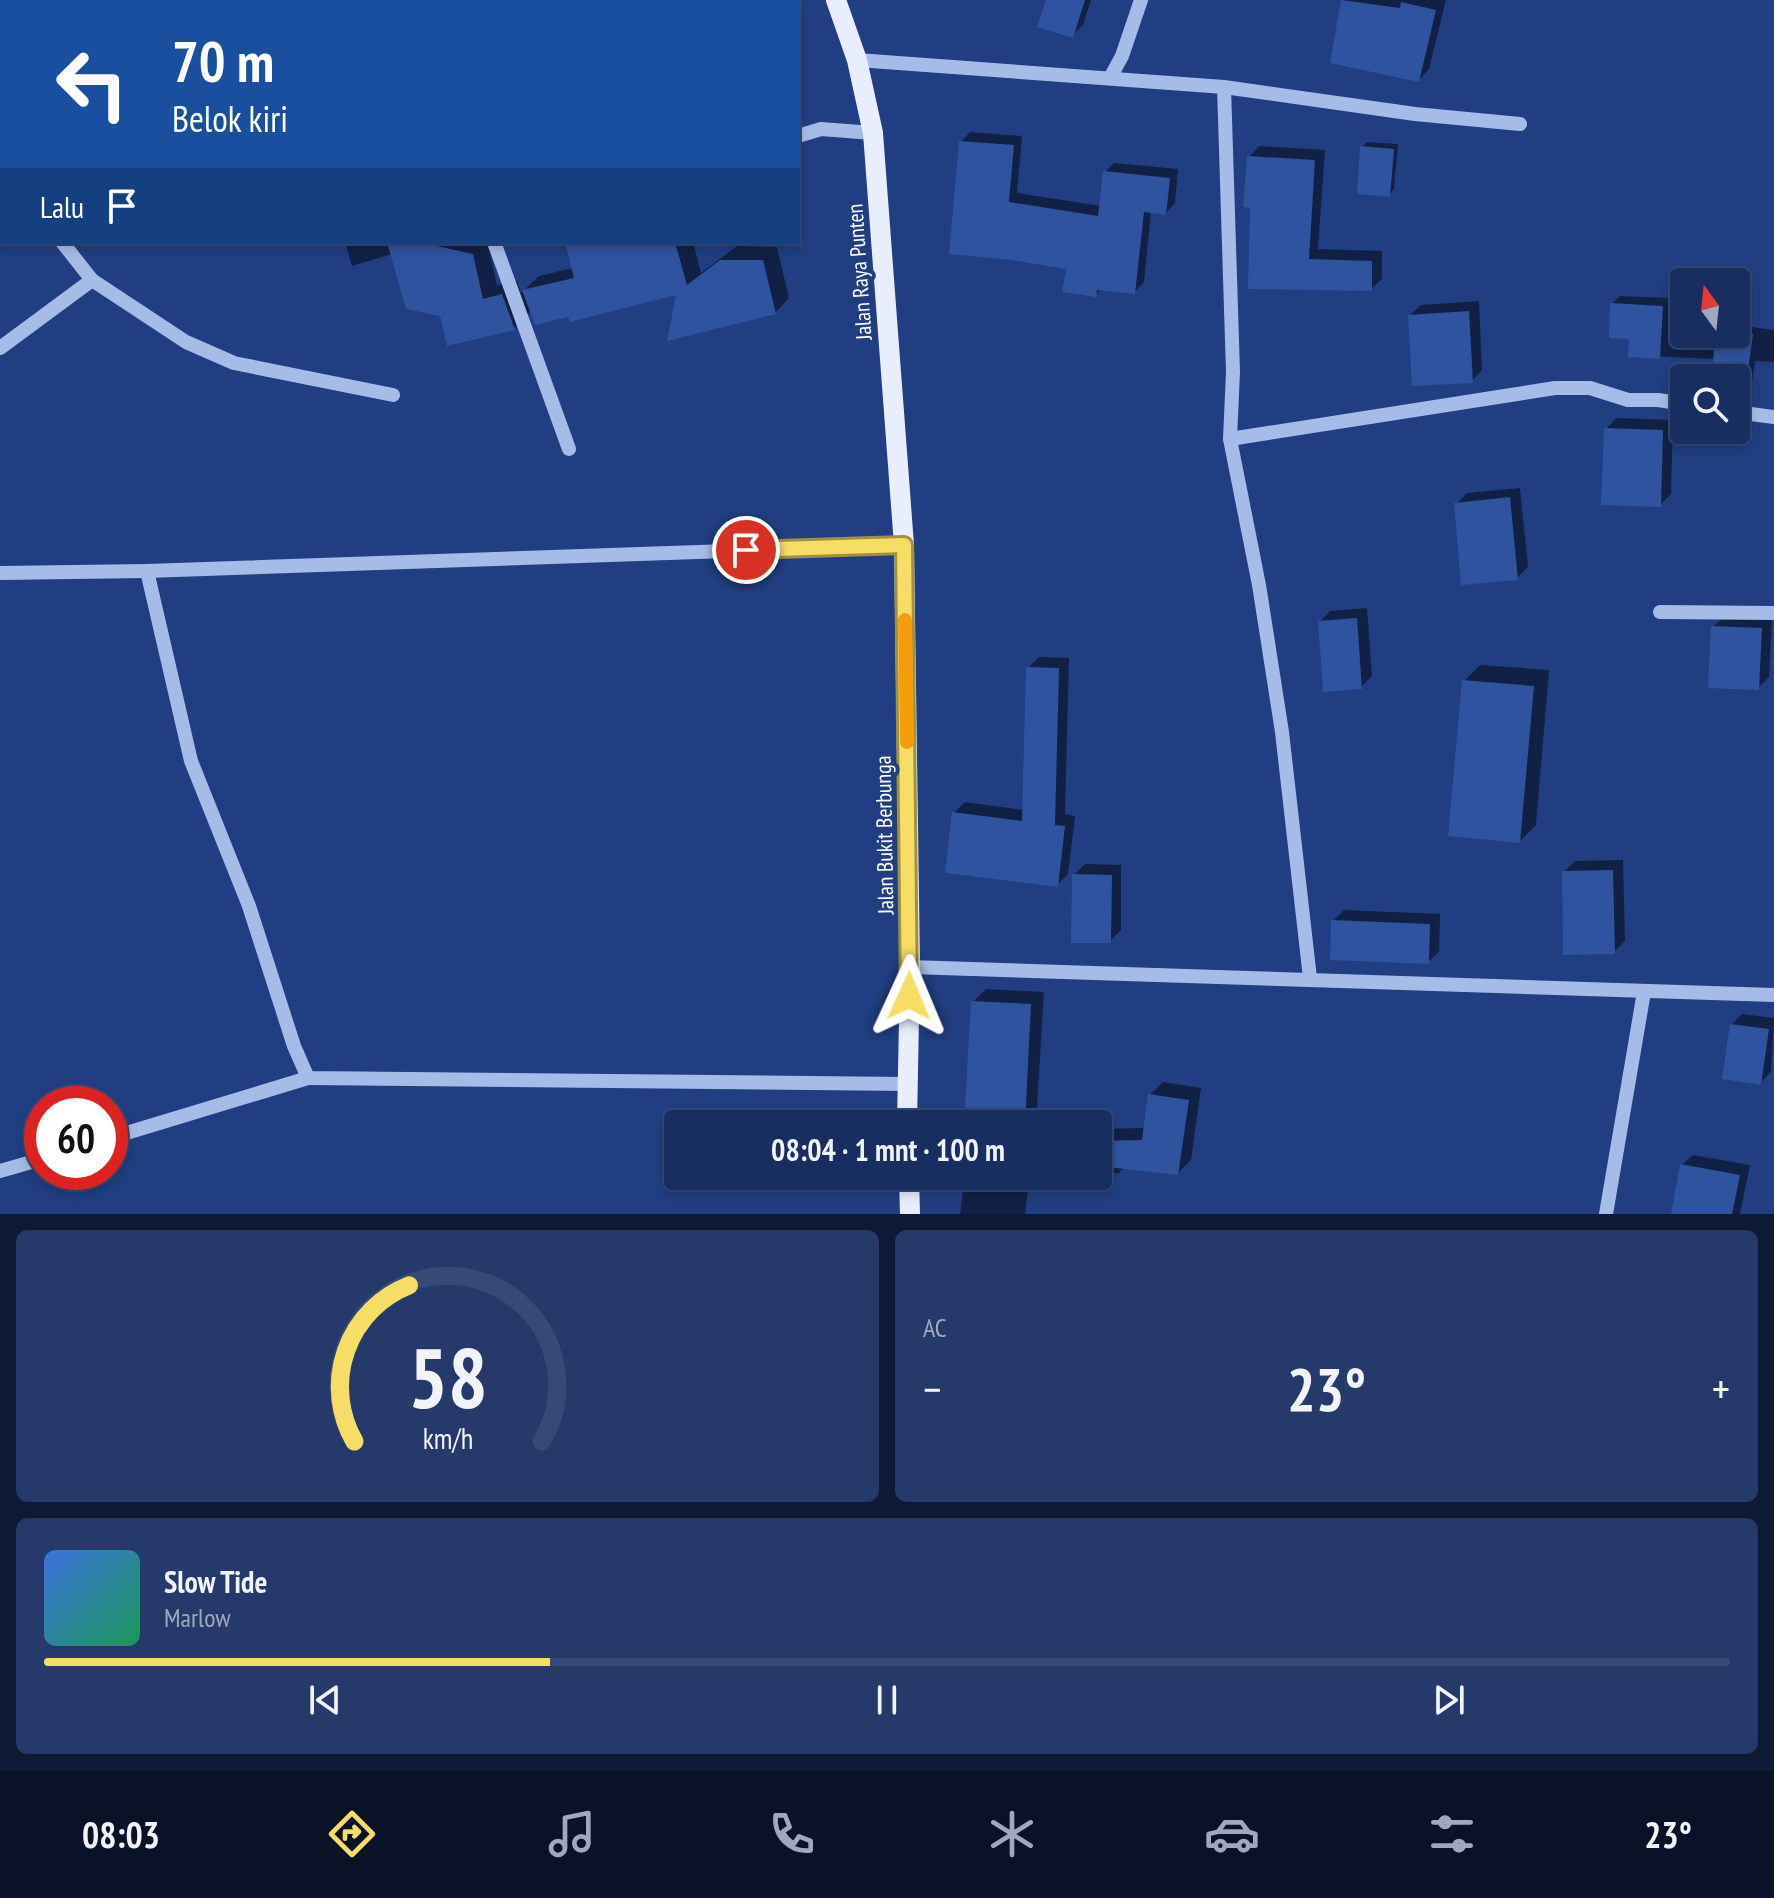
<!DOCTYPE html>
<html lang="id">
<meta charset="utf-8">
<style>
:root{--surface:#182e61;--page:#253a6a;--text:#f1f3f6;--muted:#9fa8bd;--line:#364a76;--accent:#f6de66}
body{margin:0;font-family:"PT Sans Narrow",sans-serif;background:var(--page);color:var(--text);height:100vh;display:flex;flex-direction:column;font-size:30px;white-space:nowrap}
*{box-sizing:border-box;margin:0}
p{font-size:26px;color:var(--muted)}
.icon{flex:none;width:44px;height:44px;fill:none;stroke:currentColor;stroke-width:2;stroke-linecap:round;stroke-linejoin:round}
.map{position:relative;height:1214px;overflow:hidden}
.side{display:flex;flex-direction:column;gap:16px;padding:16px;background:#0d1935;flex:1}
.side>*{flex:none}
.banner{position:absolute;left:0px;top:0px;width:800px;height:244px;box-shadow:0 4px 12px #0003,0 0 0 2px var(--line);background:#1a4fa0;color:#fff;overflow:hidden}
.needle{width:52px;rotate:345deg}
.buttons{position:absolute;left:1670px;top:268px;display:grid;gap:16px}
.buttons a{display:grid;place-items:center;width:80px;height:80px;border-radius:8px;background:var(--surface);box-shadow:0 4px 12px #0003,0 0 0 2px var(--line);font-size:40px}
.speed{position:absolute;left:24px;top:1086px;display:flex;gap:16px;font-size:40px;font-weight:700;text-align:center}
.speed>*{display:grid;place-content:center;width:104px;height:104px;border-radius:50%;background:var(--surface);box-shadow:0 4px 12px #0003,0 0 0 2px var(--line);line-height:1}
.speed .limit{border:12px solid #d22;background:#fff;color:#111}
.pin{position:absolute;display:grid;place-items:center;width:68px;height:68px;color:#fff;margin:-34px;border:4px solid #fff;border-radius:50%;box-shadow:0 2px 8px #0007}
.me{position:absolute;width:88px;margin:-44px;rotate:1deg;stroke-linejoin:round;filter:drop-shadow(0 0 6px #0008)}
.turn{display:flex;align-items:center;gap:28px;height:168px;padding:0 40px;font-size:36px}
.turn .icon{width:104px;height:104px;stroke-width:2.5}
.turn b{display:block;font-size:56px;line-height:68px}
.then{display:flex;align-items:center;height:76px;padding:0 40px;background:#0003;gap:16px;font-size:30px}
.big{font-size:60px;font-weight:600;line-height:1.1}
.side .tile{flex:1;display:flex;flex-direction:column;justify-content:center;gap:12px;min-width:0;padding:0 28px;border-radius:12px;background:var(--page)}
.side .dial{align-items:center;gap:0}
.dial svg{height:208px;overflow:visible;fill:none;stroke:var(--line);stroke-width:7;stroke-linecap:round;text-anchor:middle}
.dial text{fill:var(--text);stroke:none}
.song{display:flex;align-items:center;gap:24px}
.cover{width:96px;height:96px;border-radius:12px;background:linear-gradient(135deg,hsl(220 70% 55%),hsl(150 70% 35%))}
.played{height:8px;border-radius:4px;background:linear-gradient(90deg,var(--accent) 30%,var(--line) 30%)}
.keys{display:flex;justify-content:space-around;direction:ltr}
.heat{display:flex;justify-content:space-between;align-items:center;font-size:44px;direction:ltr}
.side .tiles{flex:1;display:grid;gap:16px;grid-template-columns:1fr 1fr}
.tile:last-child{grid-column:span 2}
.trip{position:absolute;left:664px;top:1110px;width:448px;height:80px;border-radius:8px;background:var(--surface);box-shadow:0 4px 12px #0003,0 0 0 2px var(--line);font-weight:600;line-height:80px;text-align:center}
.tabs{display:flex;height:128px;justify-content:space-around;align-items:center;background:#0a1227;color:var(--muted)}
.tabs .icon{width:56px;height:56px}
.tabs .selected{color:var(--accent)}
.tabs b{font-size:36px;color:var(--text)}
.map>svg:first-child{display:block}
</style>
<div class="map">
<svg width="1774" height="1214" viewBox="0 0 1774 1214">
<rect width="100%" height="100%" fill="#203e81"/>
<!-- shadow -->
<g fill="#0007">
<polygon points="0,0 89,0 2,2 0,27"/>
<polygon points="90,0 218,0 211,2"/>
<polygon points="503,0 692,0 692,2 502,2"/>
<polygon points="1048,0 1091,0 1083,25 1072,35"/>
<polygon points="1343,0 1446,0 1429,69 1419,80 1333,62"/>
<polygon points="970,132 1022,136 1017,193 1101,206 1105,172 1114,163 1178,169 1175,203 1166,213 1151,211 1144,282 1134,292 1102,288 1095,295 1068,267 1012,258 961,142"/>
<polygon points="1367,142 1398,144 1394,189 1390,194 1362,147"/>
<polygon points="1259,146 1325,150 1318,249 1382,251 1382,279 1371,289 1250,287 1252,206 1249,157"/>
<polygon points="345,242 487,242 497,285 517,281 521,293 539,276 573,268 567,242 693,242 701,273 737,246 777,247 789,298 775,313 679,292 570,315 532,310 514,328 441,314 392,254 352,266"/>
<polygon points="1620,296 1670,298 1669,316 1684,318 1684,334 1736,334 1736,325 1774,330 1774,362 1755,361 1751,389 1744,397 1736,396 1736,378 1713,378 1715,359 1630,355 1631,337 1612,304"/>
<polygon points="1479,301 1482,370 1472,381 1410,315 1421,305"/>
<polygon points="1616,418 1673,420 1671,494 1660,505 1606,429"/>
<polygon points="1520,488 1528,567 1517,578 1456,504 1467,493"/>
<polygon points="1367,608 1372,676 1361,687 1320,622 1330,611"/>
<polygon points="1724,616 1772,618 1769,677 1758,688 1713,627"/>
<polygon points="1039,657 1069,658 1065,814 1075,816 1068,874 1057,885 954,813 965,802 1024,810 1028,668"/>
<polygon points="1480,665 1549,670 1536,825 1520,841 1464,681"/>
<polygon points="1623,860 1625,941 1614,952 1564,872 1575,861"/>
<polygon points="1085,864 1121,865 1121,930 1110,941 1074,875"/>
<polygon points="1344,910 1440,914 1439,952 1428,962 1333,921"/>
<polygon points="986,989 1044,992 1036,1124 967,1124 973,1002"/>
<polygon points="1742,1014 1774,1018 1771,1072 1760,1083 1731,1025"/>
<polygon points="1163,1082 1201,1088 1191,1160 1178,1173 1125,1167 1119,1173 1098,1173 1098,1129 1145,1128 1150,1095"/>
<polygon points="1693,1155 1750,1165 1740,1214 1673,1214 1682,1165"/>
<polygon points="965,1176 1030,1176 1025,1214 960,1214"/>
</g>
<!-- building -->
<g fill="#2f539f">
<polygon points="1046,0 1085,0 1073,38 1037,27"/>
<polygon points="1341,0 1400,8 1401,2 1436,10 1419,82 1330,63"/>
<polygon points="959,141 1014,145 1009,202 1098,216 1103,171 1170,178 1166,215 1144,212 1135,294 1097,290 1096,297 1062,292 1066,269 1012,260 949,254"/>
<polygon points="1360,146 1394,149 1390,197 1357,194"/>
<polygon points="1247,156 1315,160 1309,259 1372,261 1372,291 1248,289 1250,208 1243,207"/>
<polygon points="387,242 431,242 432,245 473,254 483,299 502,294 515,330 447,346 440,316 406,309"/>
<polygon points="565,242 675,242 687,285 720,260 763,260 776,314 667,341 676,295 570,322 568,317 535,325 522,290 574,278"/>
<polygon points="1610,303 1663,306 1660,359 1628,357 1629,339 1609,338"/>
<polygon points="1469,311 1473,383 1412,386 1408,315"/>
<polygon points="1716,334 1753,334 1747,378 1711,378"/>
<polygon points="1604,428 1663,430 1661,507 1601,505"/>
<polygon points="1510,497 1518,580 1461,585 1454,503"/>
<polygon points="1357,618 1362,689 1323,692 1318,621"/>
<polygon points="1711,626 1762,628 1759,690 1708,688"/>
<polygon points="1026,667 1059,668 1055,825 1065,826 1058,887 945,873 952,812 1022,821"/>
<polygon points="1462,680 1534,686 1520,843 1448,836"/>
<polygon points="1613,870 1615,954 1563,955 1562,871"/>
<polygon points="1072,874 1112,875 1111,943 1071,943"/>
<polygon points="1331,920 1430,924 1429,964 1330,960"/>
<polygon points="971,1001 1031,1004 1025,1124 964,1124"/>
<polygon points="1730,1024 1769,1029 1761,1085 1722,1079"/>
<polygon points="1148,1094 1189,1100 1178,1175 1098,1166 1098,1141 1142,1140"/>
<polygon points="1680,1164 1740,1175 1732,1214 1671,1214"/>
</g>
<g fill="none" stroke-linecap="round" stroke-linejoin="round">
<!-- minor -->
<g stroke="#a6bce8" stroke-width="14">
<polyline points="399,0 400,2"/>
<polyline points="318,2 328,0"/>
<polyline points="857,60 1224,87 1415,114 1520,124"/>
<polyline points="1110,78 1122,56 1141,0"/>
<polyline points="1224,87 1233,372 1230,439 1259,585 1282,732 1310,978"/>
<polyline points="798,136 821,129 873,133"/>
<polyline points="0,165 2,168"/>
<polyline points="494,242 569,449"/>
<polyline points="92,280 186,342 234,363 393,395"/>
<polyline points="0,348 92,280 62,242"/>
<polyline points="1736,412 1774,417"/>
<polyline points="1230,439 1555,388 1590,388 1628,400 1658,400 1684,404"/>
<polyline points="147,571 191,761 249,906 294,1046 308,1078 907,1084"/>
<polyline points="0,573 147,571 904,545"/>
<polyline points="1660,612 1774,613"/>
<polyline points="910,967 1774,995"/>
<polyline points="110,1138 308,1078"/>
<polyline points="0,1171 42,1159"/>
<polyline points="1606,1214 1644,992"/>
</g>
<!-- major -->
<g stroke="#e8eefe" stroke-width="20">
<polyline points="836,0 857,60 873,133 904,545 910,967 907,1124"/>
<polyline points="909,1176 910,1214"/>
</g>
</g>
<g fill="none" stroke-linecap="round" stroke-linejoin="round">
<!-- route casing -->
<g stroke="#a09042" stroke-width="20">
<polyline id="route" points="746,550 904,545 909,996"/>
</g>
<!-- route -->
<use href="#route" stroke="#f6de66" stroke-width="14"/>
<!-- slow -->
<polyline stroke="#f59e0b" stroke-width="14" points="905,620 907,742"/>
</g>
<g text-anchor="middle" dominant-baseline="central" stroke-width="8" stroke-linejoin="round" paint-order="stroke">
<!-- street labels -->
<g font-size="22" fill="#fff" stroke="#203e81">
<text transform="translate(859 272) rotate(-94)">Jalan Raya Punten</text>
<text transform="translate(884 835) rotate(-91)">Jalan Bukit Berbunga</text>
</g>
</g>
</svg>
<div class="buttons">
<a><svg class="needle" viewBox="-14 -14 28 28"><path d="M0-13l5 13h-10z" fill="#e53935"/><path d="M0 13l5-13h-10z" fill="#9fa8bd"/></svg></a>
<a><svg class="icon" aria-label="search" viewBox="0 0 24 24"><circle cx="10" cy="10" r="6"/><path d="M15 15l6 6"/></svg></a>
</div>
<div class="speed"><div class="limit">60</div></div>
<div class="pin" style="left:746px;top:550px;background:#d93025"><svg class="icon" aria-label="arrive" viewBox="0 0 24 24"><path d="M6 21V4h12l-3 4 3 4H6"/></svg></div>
<svg class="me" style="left:909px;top:996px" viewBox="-20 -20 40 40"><path d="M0-17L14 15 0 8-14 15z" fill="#f6de66" stroke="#fff" stroke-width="4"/></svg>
<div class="trip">08:04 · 1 mnt · 100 m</div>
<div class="banner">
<div class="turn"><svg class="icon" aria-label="left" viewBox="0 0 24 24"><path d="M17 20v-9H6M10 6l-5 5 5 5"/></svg><div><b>70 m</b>Belok kiri</div></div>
<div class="then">Lalu<svg class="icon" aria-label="arrive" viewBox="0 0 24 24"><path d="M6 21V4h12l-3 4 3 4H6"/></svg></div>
</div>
</div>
<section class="side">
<div class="tiles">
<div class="tile dial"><svg viewBox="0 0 100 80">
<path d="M14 69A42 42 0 1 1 86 69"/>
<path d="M14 69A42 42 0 0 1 35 9" stroke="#f6de66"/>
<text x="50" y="56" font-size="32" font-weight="700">58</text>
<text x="50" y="72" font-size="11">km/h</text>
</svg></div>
<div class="tile"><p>AC</p>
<div class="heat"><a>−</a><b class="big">23°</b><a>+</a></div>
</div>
<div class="tile">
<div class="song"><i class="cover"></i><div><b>Slow Tide</b><p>Marlow</p></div></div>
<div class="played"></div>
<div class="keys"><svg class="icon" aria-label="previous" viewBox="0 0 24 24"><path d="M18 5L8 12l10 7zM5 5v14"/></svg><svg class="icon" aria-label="pause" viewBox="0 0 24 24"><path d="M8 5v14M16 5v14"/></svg><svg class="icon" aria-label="next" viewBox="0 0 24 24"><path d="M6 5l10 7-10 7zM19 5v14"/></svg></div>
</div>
</div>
</section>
<nav class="tabs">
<b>08:03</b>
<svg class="icon selected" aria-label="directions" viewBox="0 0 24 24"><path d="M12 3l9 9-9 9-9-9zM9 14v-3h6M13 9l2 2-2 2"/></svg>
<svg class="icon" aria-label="music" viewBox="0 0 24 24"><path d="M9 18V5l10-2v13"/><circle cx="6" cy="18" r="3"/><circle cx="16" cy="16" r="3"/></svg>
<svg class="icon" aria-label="phone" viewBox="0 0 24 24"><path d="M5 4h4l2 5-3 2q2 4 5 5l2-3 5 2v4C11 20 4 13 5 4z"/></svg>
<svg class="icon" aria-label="climate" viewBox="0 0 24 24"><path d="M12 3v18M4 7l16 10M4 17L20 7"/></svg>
<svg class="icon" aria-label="car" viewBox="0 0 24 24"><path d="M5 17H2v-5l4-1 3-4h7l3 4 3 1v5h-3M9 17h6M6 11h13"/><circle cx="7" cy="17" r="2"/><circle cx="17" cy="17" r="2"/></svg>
<svg class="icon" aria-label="filters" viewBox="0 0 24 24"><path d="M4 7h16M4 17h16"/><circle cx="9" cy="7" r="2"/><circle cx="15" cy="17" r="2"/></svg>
<b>23°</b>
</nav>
